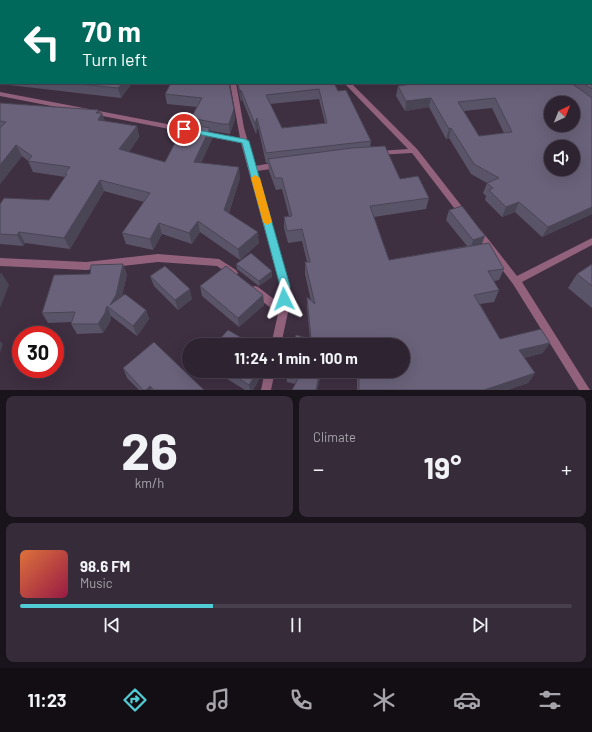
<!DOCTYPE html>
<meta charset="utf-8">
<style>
:root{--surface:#2e2331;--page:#362b39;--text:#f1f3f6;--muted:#a7a4ab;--line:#49404d;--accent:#51ccd5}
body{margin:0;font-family:Barlow,sans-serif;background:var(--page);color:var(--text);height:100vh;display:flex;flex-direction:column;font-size:15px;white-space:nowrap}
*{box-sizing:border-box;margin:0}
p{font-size:13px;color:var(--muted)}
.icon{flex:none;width:22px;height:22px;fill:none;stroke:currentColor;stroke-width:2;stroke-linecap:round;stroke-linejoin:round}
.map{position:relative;height:390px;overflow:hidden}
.drawer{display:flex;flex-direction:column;gap:6px;padding:6px;background:#19131b;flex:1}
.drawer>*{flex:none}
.hud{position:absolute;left:0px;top:0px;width:592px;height:84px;box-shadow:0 4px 16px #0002,0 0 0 1px var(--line);background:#00695c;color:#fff;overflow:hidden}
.needle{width:26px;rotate:43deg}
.buttons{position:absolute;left:544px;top:96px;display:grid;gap:8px}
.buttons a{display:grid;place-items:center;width:36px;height:36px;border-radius:50%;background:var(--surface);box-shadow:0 4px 16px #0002,0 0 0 1px var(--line);font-size:20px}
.speed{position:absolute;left:12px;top:326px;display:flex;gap:8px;font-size:20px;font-weight:700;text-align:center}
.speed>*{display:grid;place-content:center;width:52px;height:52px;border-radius:50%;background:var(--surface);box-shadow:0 4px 16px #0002,0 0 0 1px var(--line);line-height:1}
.speed .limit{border:6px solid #d22;background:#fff;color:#111}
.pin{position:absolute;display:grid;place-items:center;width:34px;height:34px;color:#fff;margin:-17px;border:2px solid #fff;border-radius:50%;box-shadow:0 1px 4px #0007}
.me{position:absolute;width:44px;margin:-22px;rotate:357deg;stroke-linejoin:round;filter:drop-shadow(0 0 3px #0008)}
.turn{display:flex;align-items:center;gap:14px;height:84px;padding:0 16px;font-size:18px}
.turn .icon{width:52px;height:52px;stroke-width:2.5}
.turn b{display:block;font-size:28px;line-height:34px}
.big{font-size:30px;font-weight:700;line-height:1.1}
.drawer .tile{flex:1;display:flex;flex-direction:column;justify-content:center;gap:6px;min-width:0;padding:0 14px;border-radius:8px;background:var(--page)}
.drawer .dial{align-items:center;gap:0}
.dial b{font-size:52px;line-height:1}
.song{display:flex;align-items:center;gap:12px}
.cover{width:48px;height:48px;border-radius:6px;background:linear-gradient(135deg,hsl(20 70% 55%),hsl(340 70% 35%))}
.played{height:4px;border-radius:2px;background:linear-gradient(90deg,var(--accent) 35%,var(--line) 35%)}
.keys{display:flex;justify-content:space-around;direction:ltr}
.heat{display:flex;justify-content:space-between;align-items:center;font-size:22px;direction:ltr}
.drawer .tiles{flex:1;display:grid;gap:6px;grid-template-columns:1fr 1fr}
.tile:last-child{grid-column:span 2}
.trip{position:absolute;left:182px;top:338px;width:228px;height:40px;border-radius:20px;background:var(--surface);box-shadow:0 4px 16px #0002,0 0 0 1px var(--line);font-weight:700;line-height:40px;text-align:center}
.tabs{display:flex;height:64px;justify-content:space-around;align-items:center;background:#120e14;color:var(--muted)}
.tabs .icon{width:28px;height:28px}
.tabs .selected{color:var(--accent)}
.tabs b{font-size:18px;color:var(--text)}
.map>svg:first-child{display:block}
</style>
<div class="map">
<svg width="592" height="390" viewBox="0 0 592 390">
<rect width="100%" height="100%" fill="#3e2f41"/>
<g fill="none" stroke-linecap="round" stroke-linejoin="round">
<!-- minor -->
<g fill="#92627d" fill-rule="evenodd">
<polygon points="310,0 321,0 309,1"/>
<polygon points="230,83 236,83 244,128 255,166 278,162 282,165 278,168 257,171 290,286 288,312 281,345 271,345 278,314 252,293 250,290 252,287 255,286 258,287 279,303 280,286 241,143 0,96 0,92 240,138"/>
<polygon points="344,83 351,83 417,149 467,213 468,215 467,217 461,217 412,153 376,155 375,153 376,151 379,151 408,149"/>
<polygon points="478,229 481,230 517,276 592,238 592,245 522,282 590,390 579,390 513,284 475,234 474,232 475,230"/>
<polygon points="158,254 219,259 236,270 238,273 236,276 233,277 217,266 158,262 86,270 0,266 0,258 86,262"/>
<polygon points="265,371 275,371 271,390 261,390"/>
</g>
</g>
<!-- wall -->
<g fill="#5a5469" fill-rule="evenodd">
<polygon points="0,0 1,1 1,53 0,53"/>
<path d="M381 0H592V214L542 237 515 212 502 217 485 200 486 196 483 193 487 183 471 174 449 138 446 139 429 107 405 111 396 96 398 86 420 83H591V1H381ZM492 108 504 133 479 136 464 111Z"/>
<polygon points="1,55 1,83 132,83 121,98 0,84 0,56"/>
<polygon points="229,83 235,119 230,134 211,131 212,139 201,163 240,178 229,213 259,243 240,260 200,232 192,244 162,234 153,250 126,244 122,233 144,202 104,191 70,249 25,243 23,246 0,244 0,204 49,200 65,177 33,172 28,161 22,156 0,184 0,103 100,113 105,121 137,126 139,137 129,152 165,162 180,137 193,125 191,118 197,107 167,104 165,94"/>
<path d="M237 83H334L338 91 371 141 370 147 400 179 429 198 426 209 374 217 389 260 467 246 446 220 449 210 482 244 504 269 499 280 494 281 499 290 494 302 480 304 500 339 543 353 524 358 535 373 528 383 507 390H357V371H403V345H294L310 339 307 308V297L311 301 305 274V262H307L302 241 288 243 284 228V217L289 216 282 189 276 190 269 171 268 163H266L258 127 256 134 242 99 241 102ZM319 99 325 123 282 128 270 104Z"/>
<polygon points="236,264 272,277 259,286 237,269"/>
<polygon points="592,264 592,308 568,288 577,274"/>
<polygon points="127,274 122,296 146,310 149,319 137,336 111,316 110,322 103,333 77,334 71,324 72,322 48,323 42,313"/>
<polygon points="150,276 192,299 178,310 154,286"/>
<polygon points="200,286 263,295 264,305 239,327 202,296"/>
<polygon points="123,368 204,390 139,390 127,378"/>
<polygon points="216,371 264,371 253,390 245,390 216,372"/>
<polygon points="286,371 322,371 317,390 292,390 295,384 287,382"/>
</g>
<!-- shaded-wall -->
<g fill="#4a4555">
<polygon points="122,83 132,83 121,98 118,88"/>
<polygon points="241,90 242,99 241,102 240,93"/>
<polygon points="431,98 429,107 405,111 406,101"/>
<polygon points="234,109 235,119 230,134 229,124"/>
<polygon points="99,110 101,116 102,113 106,124 101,131 96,113"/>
<polygon points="257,118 258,127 256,134 255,124"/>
<polygon points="137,126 139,137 123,160 119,149"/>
<polygon points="210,128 212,139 196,173 194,162"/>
<polygon points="451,128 449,138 446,139 449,129"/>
<polygon points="16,145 22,156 0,184 0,165"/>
<polygon points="239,167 240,178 226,221 224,210"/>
<polygon points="100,180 104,191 70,249 64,238"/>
<polygon points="519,202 515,212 502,217 506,207"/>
<polygon points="592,207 592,214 542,237 548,227"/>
<polygon points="198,221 200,232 192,244 189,233"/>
<polygon points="159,223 162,234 153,250 150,239"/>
<polygon points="19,232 25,243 23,246 17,235"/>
<polygon points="258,232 259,243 240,260 238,249"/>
<polygon points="485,236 481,246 470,250 473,240"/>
<polygon points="123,264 127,274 120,305 110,305"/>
<polygon points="272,271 272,277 259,286 259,281"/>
<polygon points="1,272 9,285 0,308 0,275"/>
<polygon points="190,289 192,299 178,310 175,300"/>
<polygon points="263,295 264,305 239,327 238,318"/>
<polygon points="107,306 111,316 110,322 103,333 98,324"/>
<polygon points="146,310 149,319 137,336 133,326"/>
<polygon points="0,341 3,344 0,353"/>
<polygon points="550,343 543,353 513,361 519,350"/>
<polygon points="258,371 264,371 253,390 250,390 249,385"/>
<polygon points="320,371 322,371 317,390 316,390"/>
<polygon points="535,373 528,383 507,390 484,390"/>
<polygon points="150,386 152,390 146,390"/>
</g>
<!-- building -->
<g fill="#69627a" stroke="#4a4555" fill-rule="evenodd">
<polygon points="0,0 108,0 119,1 1,1 1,44 0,44"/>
<polygon points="141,0 272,0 274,1 141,1"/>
<polygon points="389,0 592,0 592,89 583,83 591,83 591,1 392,1"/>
<polygon points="1,55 1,75 0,75 0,56"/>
<polygon points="69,83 122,83 118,88"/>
<polygon points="171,83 229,83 234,109 229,124 222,124 191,118 202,98 165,94"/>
<path d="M238 83H334L338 91 346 90 371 141 266 153 257 118 255 124 241 90 240 93ZM319 89 327 123 282 128 266 95Z"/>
<path d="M420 83H571L592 98V207L548 227 519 202 506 207 489 190 493 188 487 183 499 178 474 164 451 128 449 129 431 98 406 101 398 86ZM495 98 512 132 479 136 458 102ZM551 103H573V125H551ZM551 147H573V169H551Z"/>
<polygon points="0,103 99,110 96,113 102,113 98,120 137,126 119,149 165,162 178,137 180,137 187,124 210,128 194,162 239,167 224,210 258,232 238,249 198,221 189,233 159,223 150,239 122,233 150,193 100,180 64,238 19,232 17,235 0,234 0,204 4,198 49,200 67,174 65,173 70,167 28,161 32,156 16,145 0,165 0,128 6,122 0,121"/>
<polygon points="385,146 400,179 418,176 429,198 370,206 389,260 489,243 504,269 488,271 499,290 474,295 500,339 541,329 550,343 519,350 535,373 484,390 359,390 359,371 403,371 403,345 359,345 359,339 327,339 326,345 294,345 296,335 311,339 307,297 315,304 305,262 310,262 302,229 287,231 284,217 292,216 282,178 275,178 268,159 352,148"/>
<polygon points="462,206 485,236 473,240 449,210"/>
<polygon points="251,253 272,271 259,281 236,264"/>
<polygon points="123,264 116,295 110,305 125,294 146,310 133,326 107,306 105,313 98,324 71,324 75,312 42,313 54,275 90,274 91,265"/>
<polygon points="592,264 592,286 577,274"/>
<polygon points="165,266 190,289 175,300 150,276"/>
<polygon points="226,266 263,295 238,318 200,286"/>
<polygon points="228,330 254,345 222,345 218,341"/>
<polygon points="154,342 204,390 154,390 150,386 146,390 143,390 123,368"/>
<polygon points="227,371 258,371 249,385"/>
<polygon points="286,371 320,371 316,390 292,390 300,375 286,372"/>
</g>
<!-- route -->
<polygon fill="#51ccd5" stroke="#35858a" points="182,127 245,139 249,141 290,286 288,302 284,303 280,302 279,299 280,286 242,143 182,131"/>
<!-- slow -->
<polygon fill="#f59e0b" points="255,175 260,178 272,222 267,225 263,222 251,178"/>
</svg>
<div class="buttons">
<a><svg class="needle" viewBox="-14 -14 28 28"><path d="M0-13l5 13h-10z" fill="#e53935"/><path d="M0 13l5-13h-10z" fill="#a7a4ab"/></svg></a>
<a><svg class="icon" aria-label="sound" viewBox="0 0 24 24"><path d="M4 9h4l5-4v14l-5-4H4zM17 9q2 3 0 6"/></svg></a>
</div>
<div class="speed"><div class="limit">30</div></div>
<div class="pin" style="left:184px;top:129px;background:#d93025"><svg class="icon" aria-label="arrive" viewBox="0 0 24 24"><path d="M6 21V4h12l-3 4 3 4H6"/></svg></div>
<svg class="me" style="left:284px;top:299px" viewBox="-20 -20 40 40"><path d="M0-17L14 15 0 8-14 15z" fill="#51ccd5" stroke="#fff" stroke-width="4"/></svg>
<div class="trip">11:24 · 1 min · 100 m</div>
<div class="hud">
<div class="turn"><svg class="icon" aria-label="left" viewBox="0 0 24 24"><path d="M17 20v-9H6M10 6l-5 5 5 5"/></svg><div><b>70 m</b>Turn left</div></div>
</div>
</div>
<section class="drawer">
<div class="tiles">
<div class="tile dial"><b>26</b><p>km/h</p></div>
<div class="tile"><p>Climate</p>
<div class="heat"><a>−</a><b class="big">19°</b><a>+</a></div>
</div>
<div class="tile">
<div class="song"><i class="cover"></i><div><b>98.6 FM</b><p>Music</p></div></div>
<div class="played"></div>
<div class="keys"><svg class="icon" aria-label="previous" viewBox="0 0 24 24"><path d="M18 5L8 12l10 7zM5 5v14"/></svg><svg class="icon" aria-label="pause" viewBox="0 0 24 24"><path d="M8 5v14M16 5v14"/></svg><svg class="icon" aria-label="next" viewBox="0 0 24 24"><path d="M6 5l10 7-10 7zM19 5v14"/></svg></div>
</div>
</div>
</section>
<nav class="tabs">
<b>11:23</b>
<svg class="icon selected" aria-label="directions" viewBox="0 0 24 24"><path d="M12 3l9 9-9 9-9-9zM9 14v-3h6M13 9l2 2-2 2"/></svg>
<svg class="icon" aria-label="music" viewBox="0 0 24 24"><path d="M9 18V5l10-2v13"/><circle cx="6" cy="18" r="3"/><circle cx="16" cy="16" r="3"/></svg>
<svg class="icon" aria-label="phone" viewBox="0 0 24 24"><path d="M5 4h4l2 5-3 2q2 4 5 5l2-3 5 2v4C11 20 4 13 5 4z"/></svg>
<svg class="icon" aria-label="climate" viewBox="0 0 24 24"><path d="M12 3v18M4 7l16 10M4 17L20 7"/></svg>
<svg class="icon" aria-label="car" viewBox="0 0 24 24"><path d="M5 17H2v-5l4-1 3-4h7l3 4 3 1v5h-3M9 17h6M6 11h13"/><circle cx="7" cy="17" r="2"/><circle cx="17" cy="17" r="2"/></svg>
<svg class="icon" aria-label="filters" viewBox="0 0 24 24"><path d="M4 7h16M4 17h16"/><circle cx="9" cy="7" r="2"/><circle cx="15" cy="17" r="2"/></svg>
</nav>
